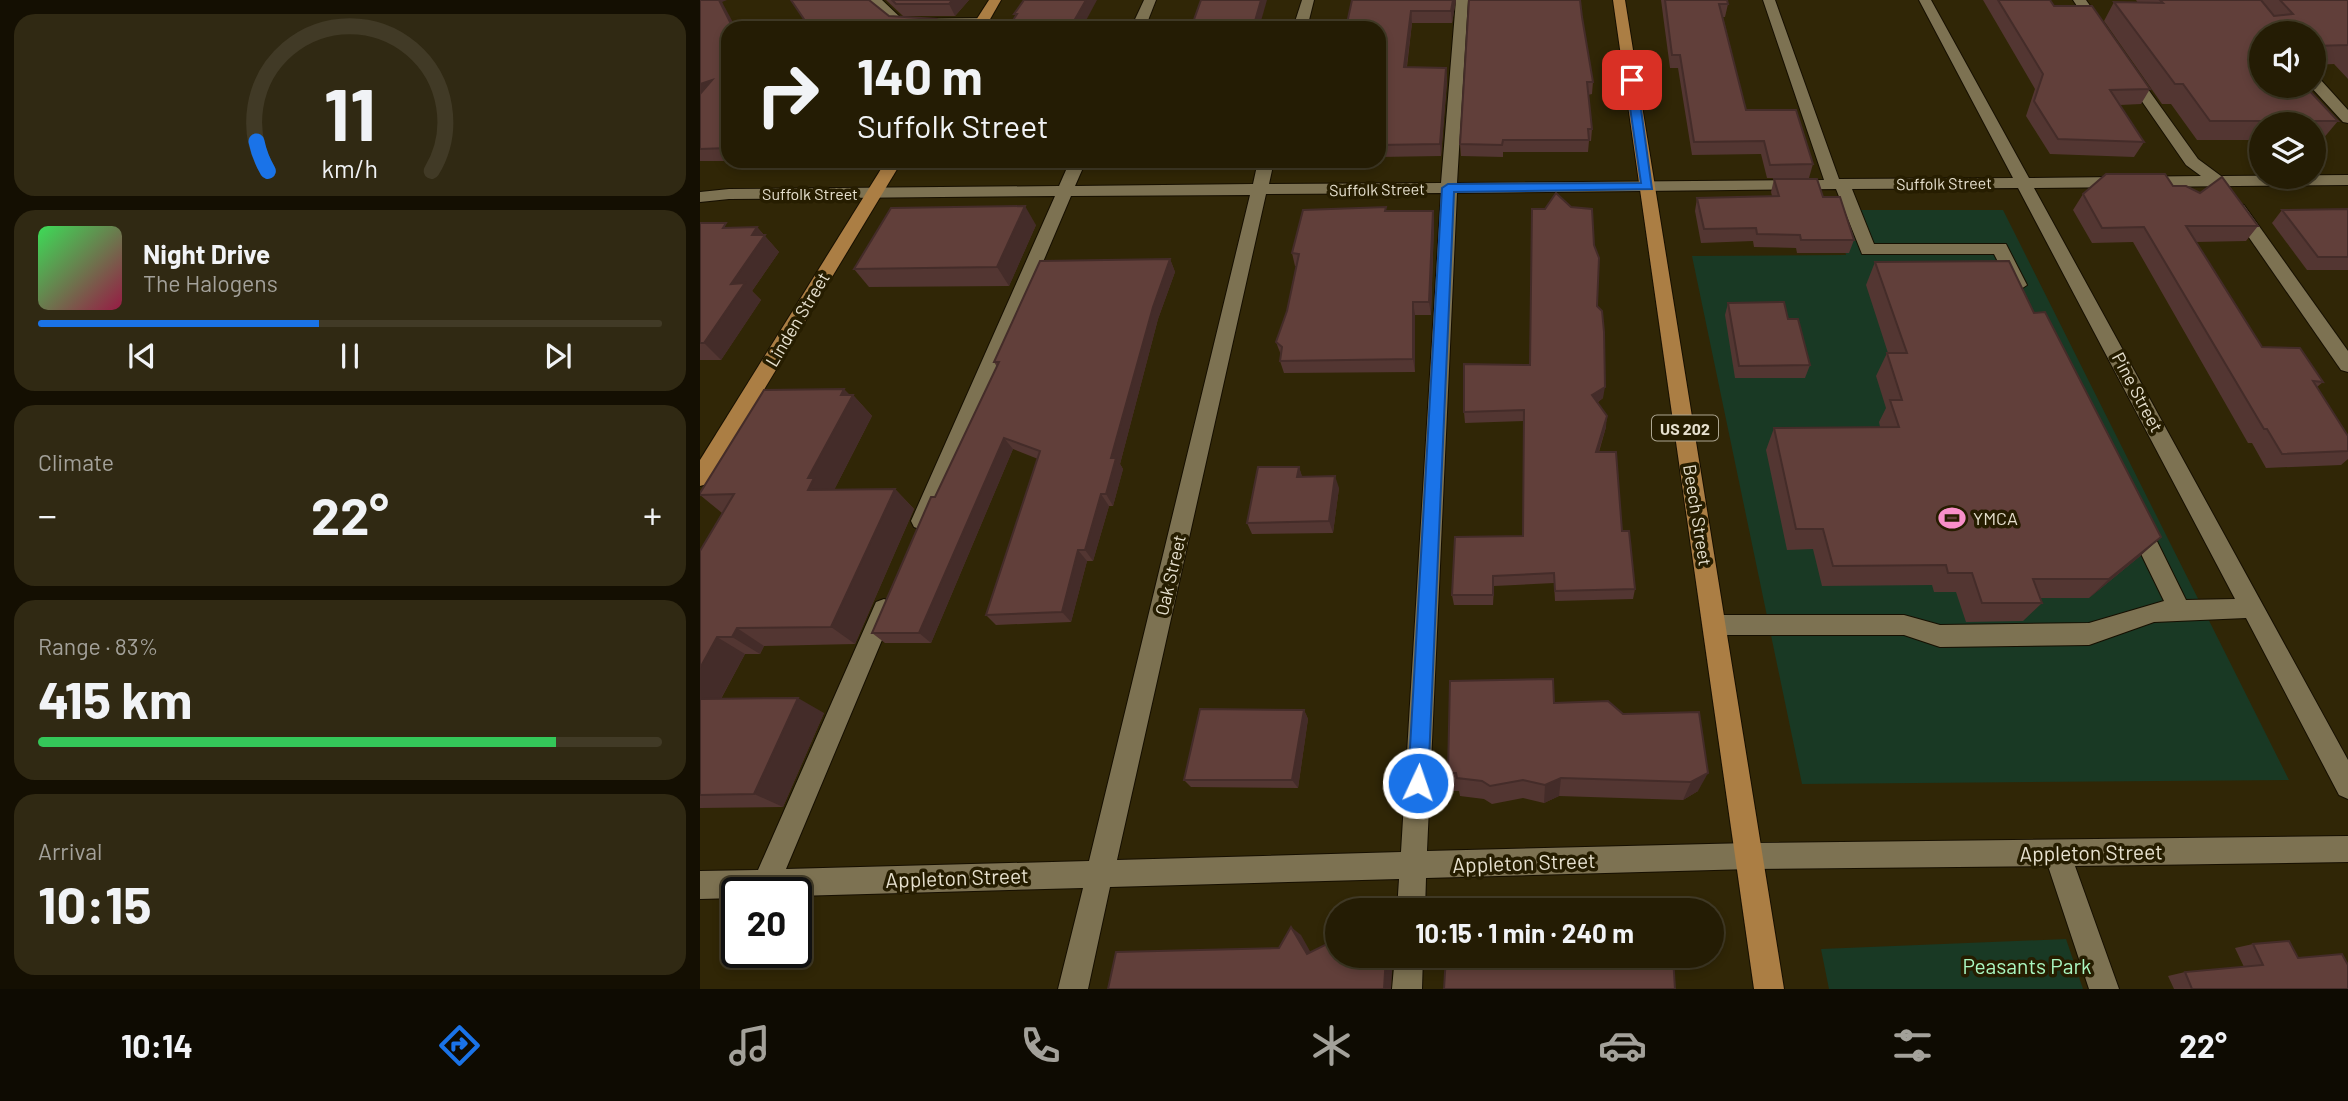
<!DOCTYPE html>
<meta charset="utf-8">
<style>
:root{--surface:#241c04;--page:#302913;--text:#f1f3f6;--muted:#a3a19a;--line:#413a26;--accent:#1a73e8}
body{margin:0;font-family:Barlow,sans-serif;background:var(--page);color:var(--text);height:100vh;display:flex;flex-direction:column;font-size:26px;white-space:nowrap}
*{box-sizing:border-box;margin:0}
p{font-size:23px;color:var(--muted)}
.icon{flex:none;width:38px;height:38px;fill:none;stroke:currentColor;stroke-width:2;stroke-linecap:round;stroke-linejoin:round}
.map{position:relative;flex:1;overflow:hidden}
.side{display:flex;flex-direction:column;gap:14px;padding:14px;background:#140f02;width:700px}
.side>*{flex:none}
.top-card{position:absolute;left:21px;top:21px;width:665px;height:147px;border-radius:21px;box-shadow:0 4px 10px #0003,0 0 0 2px var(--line);background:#241c04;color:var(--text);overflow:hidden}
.fabs{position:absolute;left:1549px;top:21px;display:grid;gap:14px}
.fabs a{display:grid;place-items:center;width:77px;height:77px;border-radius:50%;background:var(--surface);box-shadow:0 4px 10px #0003,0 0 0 2px var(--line);font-size:35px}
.speed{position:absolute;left:21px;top:877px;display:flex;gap:14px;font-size:35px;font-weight:700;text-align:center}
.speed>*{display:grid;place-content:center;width:91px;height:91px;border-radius:50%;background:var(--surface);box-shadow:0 4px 10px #0003,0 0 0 2px var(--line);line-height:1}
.speed .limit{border:4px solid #111;border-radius:10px;background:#fff;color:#111}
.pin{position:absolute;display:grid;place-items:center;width:60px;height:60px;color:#fff;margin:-30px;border-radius:14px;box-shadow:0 4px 10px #0006}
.me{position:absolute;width:77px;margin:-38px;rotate:3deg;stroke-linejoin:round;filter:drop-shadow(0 0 5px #0008)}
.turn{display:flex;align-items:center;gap:24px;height:147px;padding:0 21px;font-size:32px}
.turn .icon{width:91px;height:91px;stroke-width:2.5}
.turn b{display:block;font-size:49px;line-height:60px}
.big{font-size:52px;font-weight:700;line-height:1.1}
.side .tile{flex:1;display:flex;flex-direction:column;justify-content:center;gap:10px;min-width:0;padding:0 24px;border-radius:21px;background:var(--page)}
.side .dial{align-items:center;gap:0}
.dial svg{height:182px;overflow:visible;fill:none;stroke:var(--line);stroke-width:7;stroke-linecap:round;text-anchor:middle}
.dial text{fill:var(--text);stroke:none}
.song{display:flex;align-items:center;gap:21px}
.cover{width:84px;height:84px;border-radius:10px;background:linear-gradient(135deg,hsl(130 70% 55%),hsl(340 70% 35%))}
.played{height:7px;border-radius:4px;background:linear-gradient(90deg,var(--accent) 45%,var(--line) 45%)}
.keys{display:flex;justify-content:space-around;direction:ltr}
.heat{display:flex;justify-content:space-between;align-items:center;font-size:38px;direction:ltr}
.charge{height:10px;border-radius:5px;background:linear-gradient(90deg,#34c759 83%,var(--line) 0)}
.trip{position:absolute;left:625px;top:898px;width:399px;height:70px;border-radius:35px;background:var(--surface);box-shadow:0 4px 10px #0003,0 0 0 2px var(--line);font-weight:700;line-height:70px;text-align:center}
.tab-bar{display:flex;height:112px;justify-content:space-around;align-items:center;background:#0e0b02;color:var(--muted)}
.tab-bar .icon{width:49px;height:49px}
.tab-bar .selected{color:var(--accent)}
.tab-bar b{font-size:32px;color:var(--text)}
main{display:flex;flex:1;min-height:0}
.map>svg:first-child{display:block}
</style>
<main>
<section class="side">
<div class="tile dial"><svg viewBox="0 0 100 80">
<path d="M14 69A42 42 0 1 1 86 69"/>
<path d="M14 69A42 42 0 0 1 9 56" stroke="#1a73e8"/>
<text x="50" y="56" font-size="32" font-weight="700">11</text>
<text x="50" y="72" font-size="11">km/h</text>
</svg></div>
<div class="tile">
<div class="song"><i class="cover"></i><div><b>Night Drive</b><p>The Halogens</p></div></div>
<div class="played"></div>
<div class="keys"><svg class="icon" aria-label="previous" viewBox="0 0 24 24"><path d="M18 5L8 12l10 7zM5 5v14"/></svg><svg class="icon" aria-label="pause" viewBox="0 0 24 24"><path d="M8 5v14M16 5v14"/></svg><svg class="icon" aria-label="next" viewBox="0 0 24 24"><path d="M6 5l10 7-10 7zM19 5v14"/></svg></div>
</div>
<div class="tile"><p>Climate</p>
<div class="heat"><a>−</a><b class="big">22°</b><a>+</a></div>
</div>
<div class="tile"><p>Range · 83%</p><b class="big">415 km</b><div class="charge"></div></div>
<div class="tile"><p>Arrival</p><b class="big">10:15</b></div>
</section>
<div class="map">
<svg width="1648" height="989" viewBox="0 0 1648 989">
<rect width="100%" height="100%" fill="#302606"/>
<!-- green -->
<g fill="#193924">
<polygon points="1136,210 1303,210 1589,780 1102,784 992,256 1146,255"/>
<polygon points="1366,939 1383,989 1129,989 1121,949"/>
</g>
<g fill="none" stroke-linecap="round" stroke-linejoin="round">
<!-- minor casing -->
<g stroke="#160f00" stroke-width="2">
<g id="minor">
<path d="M169 0H182L202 19 282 18 289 22C278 31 211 30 197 26 187 22 175 8 169 0Z"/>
<polygon points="444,0 456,0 445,28 431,28"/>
<polygon points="602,0 614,0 607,28 593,28"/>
<path d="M756 0H768L757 183 1124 180 1063 0H1075L1139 179 1313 178 1219 0H1231L1329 178 1501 176 1486 165 1423 74 1430 70 1435 71 1498 159 1521 176 1648 175V185L1334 188 1648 760V799L1639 795 1546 618 1454 622 1389 645 1240 647 1204 635H1015L1007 632 1003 625 1007 618 1015 615H1204L1240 625 1389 623 1464 601 1426 523 1429 517 1437 514 1445 517 1486 600 1535 599 1318 188 1152 189 1174 244H1306L1327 285 1318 291 1312 289 1294 254H1162L1136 189 757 193 727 851 1050 843 1648 836V862L1375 866 1419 989H1389L1348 866 1050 869 726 878 725 910H697L699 879 410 887 388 989H358L383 888 96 896V892H37V898L0 899V871L58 870 176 602 184 599 192 602 195 609 86 869 389 861 550 195 371 196 233 521 230 527 222 530 214 527 211 521 355 196 29 199 0 202V192L29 189 359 186 370 161H386L375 186 553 184 558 161H574L569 184 741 183ZM741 193 701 852 417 860 566 194Z"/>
<polygon points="1373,0 1386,0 1407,30 1405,33 1395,33"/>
<polygon points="1614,77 1619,78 1648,110 1648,123 1643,122 1610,86 1614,86"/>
<polygon points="1538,204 1544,205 1648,351 1648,372 1641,370 1532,213 1530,209"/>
<polygon points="695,956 723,956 722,989 692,989"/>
</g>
</g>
<!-- major casing -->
<g stroke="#160f00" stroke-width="2">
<g id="major">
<polygon points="289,0 301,0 285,28 271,28"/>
<polygon points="913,0 925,0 1084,989 1054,989"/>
<polygon points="186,161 202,161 7,484 0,486 0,460"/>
</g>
</g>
<!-- minor -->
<use href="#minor" fill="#7d7252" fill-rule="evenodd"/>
<!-- major -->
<use href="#major" fill="#ab7e44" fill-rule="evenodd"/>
</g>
<!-- wall -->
<g fill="#533632">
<polygon points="0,0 22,2 28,28 28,161 0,161"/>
<polygon points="186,0 269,0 255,16 203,16"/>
<polygon points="652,0 756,0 752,23 712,23 707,67 746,68 747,81 741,156 679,157 679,28"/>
<polygon points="961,0 1027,0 1028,4 1025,17 1023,17 1046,110 1113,164 1109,178 1067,178 1061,154 992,155 978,68 970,68"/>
<polygon points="1283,0 1350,0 1354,6 1450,89 1441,104 1420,105 1444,142 1434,157 1350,154 1326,116 1335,89"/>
<polygon points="1436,0 1648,0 1648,79 1634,64 1614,65 1614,33 1561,33 1561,86 1638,121 1622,140 1614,140 1614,124 1561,124 1561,140 1497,140 1471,104 1462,104 1404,21 1414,2 1438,3"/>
<polygon points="882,17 893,82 892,94 888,95 892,129 891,141 889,141 888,152 803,152 803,157 761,156 760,144"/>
<polygon points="89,161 144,161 141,165 93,166"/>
<polygon points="333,161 370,161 366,163 334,163"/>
<polygon points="1074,179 1123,197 1154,240 1149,253 1097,253 1096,248 1054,247 1053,241 1001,243 995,211 997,198 1072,196 1071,192"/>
<polygon points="1473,186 1558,226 1546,241 1496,242 1562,347 1623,382 1617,387 1648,436 1648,459 1641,465 1566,468 1552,443 1548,443 1433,242 1392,243 1373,210 1383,194"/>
<polygon points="1648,209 1648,270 1607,270 1572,223 1582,210"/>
<polygon points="686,211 733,211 734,224 731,315 715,315 715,372 584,373 580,361 581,355 576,342 587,311 596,266 595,266 592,253"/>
<polygon points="0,223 31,228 57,227 79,252 52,291 61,300 21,360 0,360"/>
<polygon points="336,225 309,286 169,287 154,269"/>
<polygon points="470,259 475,272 458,319 420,464 423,469 413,506 409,506 393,561 387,561 371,622 296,625 286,615 338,459 313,449 231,643 185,643 172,633 297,367 294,362"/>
<polygon points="1175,262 1334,313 1461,537 1439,557 1389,598 1340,598 1342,603 1323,621 1266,622 1256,592 1234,592 1232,585 1122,586 1113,549 1087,550 1066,450 1074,428 1180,427 1179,422 1186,408 1176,376 1187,353 1188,353 1166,285"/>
<polygon points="1028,303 1088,319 1110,365 1105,378 1035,378 1025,315"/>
<polygon points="897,306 903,398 897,403 906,427 899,452 922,531 935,589 933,599 855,601 854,583 794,586 793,605 754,605 752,595 823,536 824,421 765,423 764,412 830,365"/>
<polygon points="149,395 153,395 172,416 134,490 195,489 214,509 155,644 64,646 60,654 45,654 21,699 124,713 83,807 0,808 0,551 22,513 0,495 0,493"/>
<polygon points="599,467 602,477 639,488 633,533 552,534 547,523"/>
<polygon points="854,703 923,714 999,712 998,791 983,800 859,796 844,803 823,798 792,804 784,799 760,796 759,791 752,791 748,773"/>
<polygon points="604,710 608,719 598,788 491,787 484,780"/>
<polygon points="1553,944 1598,958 1648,989 1474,989 1468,976 1485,972 1544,967 1535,948"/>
</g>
<!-- shaded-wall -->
<g fill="#442c29">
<polygon points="19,0 27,0 22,2 36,28 33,28"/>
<polygon points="252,0 269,0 255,16 249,4"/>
<polygon points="386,0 397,0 382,28 370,28"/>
<polygon points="561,0 567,0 559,28 553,28"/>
<polygon points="753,0 756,0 752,23 751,11"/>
<polygon points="711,11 712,23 705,79 704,67"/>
<polygon points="236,19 240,28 229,28"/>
<polygon points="746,68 747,81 741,156 740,144"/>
<polygon points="12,80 0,100 0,84"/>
<polygon points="325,206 336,225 309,286 297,267"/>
<polygon points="733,211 734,224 731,315 729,302"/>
<polygon points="57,227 79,252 52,291 61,300 21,360 4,343 52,235"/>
<polygon points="470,259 475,272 458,319 420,464 423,469 413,506 406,494 411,458 453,307"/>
<polygon points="713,302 715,315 715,372 713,359"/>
<polygon points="905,387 903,398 891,407 892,395"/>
<polygon points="144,389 152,397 153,395 172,416 132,494 108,490 108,478"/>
<polygon points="907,416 906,427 895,463 896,452"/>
<polygon points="304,438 313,449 231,643 219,633"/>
<polygon points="599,467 603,479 597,477"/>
<polygon points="635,476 639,488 633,533 629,521"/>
<polygon points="195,489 214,509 155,644 131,627"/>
<polygon points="401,494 409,506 393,561 385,550"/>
<polygon points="1461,537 1439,557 1389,598 1409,579"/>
<polygon points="378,550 387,561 371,622 362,612"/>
<polygon points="37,628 64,646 60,654 32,637"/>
<polygon points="17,637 45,654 12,715 0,709 0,668"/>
<polygon points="98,698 124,713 83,807 54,794"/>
<polygon points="604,710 608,719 598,788 592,780"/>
<polygon points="1008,773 998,791 983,800 991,782"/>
<polygon points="861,778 859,796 844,803 845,785"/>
<polygon points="591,927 601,935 616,962 607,954"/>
<polygon points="686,956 693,956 691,989 684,989"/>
</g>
<!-- building -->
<g fill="#613f3a" stroke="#442c29" stroke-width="2">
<polygon points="0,0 19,0 33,28 28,28 28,148 0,149 0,94 12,80 0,84"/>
<polygon points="91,0 169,0 189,16 236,19 229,28 110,28"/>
<polygon points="192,0 252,0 249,4 196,4"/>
<polygon points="324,0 386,0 370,28 308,28 317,14 314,14"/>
<polygon points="501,0 561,0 553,28 491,28"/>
<polygon points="652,0 753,0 751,11 711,11 704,67 746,68 740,144 679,145 679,28 646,28"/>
<polygon points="769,0 880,0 882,17 893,82 887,82 892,129 888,129 889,140 803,140 802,145 760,144"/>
<polygon points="965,0 1027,0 1028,4 1019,4 1046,110 1096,110 1113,164 1070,165 1064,141 994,142 980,55 972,55"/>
<polygon points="1298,0 1350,0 1354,6 1392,6 1450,89 1410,90 1444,142 1358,139 1334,101 1343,74"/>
<polygon points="1460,0 1561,0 1574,16 1593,14 1580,0 1648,0 1648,45 1614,46 1614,33 1561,33 1561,86 1605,86 1638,121 1510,121 1483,84 1475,84 1414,2 1463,3"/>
<polygon points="1406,174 1465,174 1473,186 1486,186 1500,193 1522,177 1558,226 1486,226 1562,347 1600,348 1623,382 1613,381 1648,436 1648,451 1582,454 1567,429 1564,429 1444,227 1402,228 1383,194"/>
<polygon points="1074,179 1117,179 1123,197 1140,197 1154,240 1101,240 1100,235 1057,234 1056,228 1004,229 997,198 1079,196"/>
<polygon points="856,193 871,207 892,209 894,245 899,258 897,306 902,311 904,332 905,387 892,395 907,416 896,452 916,452 922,531 929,531 935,589 855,591 854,573 793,576 793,595 752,595 755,537 823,536 824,410 764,412 764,364 830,365 832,209 845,209"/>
<polygon points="325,206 297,267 154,269 191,208"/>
<polygon points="686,207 685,211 733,211 729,302 713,302 713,359 580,361 582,347 576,342 587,311 599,254 592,253 603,210"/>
<polygon points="1648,209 1648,257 1618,257 1582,210"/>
<polygon points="0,223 26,223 23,228 57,227 52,235 65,235 31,284 45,283 4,343 0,343"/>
<polygon points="470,259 453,307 411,458 416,458 406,494 401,494 385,550 378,550 362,612 286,615 340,451 304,438 219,633 172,633 231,497 235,497 299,362 294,362 340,261"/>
<polygon points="1309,261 1334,313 1345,312 1461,537 1409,579 1333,579 1342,603 1282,603 1272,573 1248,573 1246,565 1133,566 1123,529 1096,529 1074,428 1199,427 1190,400 1202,400 1187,353 1207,353 1175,262"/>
<polygon points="1084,302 1088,319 1098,319 1110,365 1039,366 1028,303"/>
<polygon points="144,389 141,395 153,395 108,478 114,478 108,490 195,489 131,627 37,628 32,637 17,637 0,668 0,551 34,494 0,495 0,493 64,390"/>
<polygon points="558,467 599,467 597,477 635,476 629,521 547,523"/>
<polygon points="853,679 854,703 908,701 923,714 999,712 1008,773 991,782 861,778 845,785 823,780 790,786 782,781 757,778 756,773 748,773 750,681"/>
<polygon points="98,698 54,794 0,795 0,699"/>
<polygon points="500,709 604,710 592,780 484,780"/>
<polygon points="591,927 607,954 637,939 637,956 686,956 684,989 408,989 416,952 579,948"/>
<polygon points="1589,941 1598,958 1642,954 1648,965 1648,989 1492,989 1485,972 1563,965 1553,944"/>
<polygon points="746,956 973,956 975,989 744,989"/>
</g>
<!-- route -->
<polygon fill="#1a73e8" stroke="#114b97" stroke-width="2" points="932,77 937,80 952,189 754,192 728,783 725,790 718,793 711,790 708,783 742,188 748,184 941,183 926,80"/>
<!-- icons -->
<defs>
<g id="stadium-bare" transform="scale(2.1)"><path d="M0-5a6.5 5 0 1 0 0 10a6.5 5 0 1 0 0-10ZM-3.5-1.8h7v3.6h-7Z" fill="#f98fc9" stroke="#261d00" stroke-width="2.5" paint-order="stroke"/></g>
</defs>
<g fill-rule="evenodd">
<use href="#stadium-bare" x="1252" y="518"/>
</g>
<g text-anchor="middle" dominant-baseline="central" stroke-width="7" stroke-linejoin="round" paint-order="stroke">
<!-- far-street labels -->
<g font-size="16" fill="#e7e1cf" stroke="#261d00">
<text transform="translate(1244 183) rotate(-1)">Suffolk Street</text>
<text transform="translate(677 189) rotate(-1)">Suffolk Street</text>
<text x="110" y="193">Suffolk Street</text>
</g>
<!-- shield labels -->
<rect fill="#261d00" stroke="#ada691" stroke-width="2" x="952" y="415.5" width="66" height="25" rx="5"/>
<g font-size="16" font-weight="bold" fill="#e7e1cf">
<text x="985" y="428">US 202</text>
</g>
<!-- street labels -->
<g font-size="18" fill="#e7e1cf" stroke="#261d00">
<text transform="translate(97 319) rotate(-59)">Linden Street</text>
<text transform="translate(1438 392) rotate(62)">Pine Street</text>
<text transform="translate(998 515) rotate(81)">Beech Street</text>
<text transform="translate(470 575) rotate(-77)">Oak Street</text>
</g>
<!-- poi labels -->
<g font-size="18" fill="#e7e1cf" stroke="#261d00" text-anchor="start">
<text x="1273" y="518">YMCA</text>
</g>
<!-- near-street labels -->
<g font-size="21" fill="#e7e1cf" stroke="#261d00">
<text transform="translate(1391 852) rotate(-1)">Appleton Street</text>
<text transform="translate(824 862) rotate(-2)">Appleton Street</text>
<text transform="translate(257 877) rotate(-2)">Appleton Street</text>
</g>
<!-- near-park labels -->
<g font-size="21" fill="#aaf7c1" stroke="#261d00">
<text x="1327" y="965">Peasants Park</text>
</g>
</g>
</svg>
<div class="fabs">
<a><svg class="icon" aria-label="sound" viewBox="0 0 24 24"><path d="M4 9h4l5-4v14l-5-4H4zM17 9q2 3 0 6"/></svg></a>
<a><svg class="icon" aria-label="layers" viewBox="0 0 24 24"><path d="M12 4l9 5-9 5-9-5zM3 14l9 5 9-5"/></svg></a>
</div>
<div class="speed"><div class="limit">20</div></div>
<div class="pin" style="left:932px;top:80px;background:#d93025"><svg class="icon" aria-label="arrive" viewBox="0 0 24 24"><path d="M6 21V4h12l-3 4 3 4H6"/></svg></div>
<svg class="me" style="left:718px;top:783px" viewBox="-20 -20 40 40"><circle r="17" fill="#1a73e8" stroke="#fff" stroke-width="3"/><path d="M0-11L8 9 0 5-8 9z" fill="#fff"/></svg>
<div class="trip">10:15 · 1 min · 240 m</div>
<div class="top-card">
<div class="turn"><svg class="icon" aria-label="right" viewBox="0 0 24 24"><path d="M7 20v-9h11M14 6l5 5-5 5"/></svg><div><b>140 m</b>Suffolk Street</div></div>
</div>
</div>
</main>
<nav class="tab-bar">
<b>10:14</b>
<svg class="icon selected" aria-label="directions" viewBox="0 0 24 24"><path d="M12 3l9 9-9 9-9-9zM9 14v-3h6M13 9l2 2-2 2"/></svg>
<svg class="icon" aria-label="music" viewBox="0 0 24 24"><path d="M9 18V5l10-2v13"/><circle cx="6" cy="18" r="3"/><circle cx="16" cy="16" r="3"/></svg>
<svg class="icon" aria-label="phone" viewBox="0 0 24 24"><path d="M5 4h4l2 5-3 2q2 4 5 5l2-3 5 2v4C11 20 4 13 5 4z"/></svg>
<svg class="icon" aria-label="climate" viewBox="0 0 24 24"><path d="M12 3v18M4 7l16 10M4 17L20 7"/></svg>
<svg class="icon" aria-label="car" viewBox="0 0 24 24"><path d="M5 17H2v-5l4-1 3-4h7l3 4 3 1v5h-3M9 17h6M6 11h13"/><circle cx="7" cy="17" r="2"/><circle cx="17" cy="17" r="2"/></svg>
<svg class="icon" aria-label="filters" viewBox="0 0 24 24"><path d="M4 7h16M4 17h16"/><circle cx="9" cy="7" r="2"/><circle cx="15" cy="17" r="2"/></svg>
<b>22°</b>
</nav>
